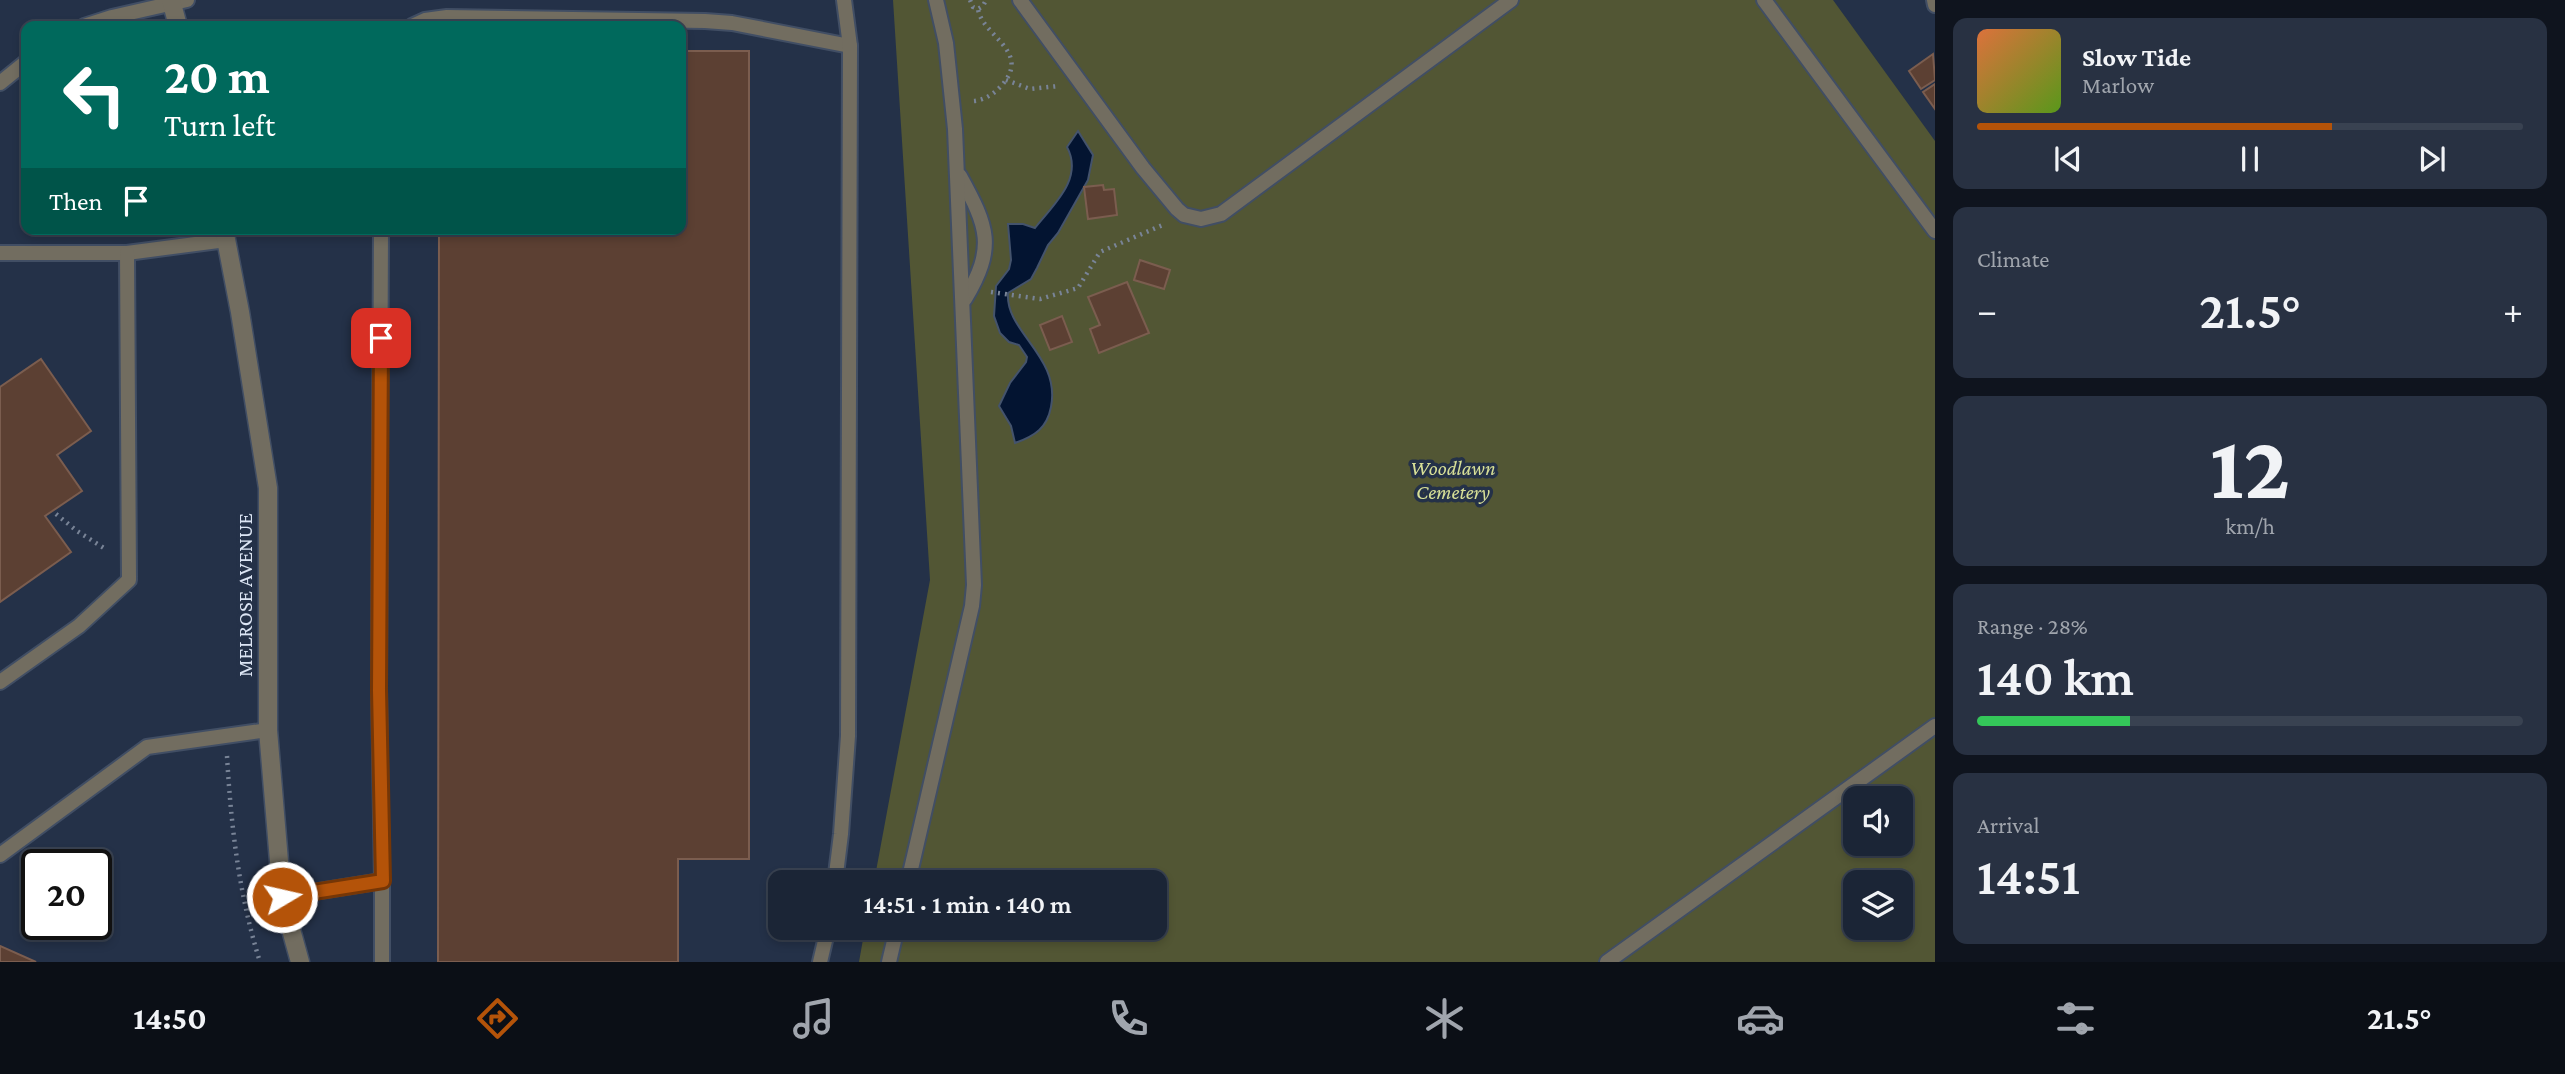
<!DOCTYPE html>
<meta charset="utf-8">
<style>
:root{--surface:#1b2536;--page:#283142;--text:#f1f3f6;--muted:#a0a5ad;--line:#394251;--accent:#b45309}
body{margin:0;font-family:"Crimson Pro",serif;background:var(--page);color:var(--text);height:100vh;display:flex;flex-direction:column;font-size:26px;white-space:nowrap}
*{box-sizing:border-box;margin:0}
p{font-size:23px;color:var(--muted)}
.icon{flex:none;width:38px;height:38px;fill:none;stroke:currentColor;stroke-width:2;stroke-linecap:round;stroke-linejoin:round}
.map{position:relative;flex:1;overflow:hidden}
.details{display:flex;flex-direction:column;gap:18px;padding:18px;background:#0f141e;width:630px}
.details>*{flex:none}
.hud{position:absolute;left:21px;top:21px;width:665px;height:214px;border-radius:14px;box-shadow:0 4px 10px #0003,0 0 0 2px var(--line);background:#00695c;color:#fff;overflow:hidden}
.tools{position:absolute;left:1843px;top:786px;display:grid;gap:14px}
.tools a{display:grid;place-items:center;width:70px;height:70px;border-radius:14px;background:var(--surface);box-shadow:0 4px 10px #0003,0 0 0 2px var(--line);font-size:35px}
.speed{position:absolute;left:21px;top:849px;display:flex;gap:14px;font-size:35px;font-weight:700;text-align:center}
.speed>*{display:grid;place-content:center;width:91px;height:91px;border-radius:50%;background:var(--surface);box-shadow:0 4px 10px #0003,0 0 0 2px var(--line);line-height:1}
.speed .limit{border:4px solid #111;border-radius:10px;background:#fff;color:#111}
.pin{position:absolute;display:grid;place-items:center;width:60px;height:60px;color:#fff;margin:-30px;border-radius:14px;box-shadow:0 4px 10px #0006}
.me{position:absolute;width:77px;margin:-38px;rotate:81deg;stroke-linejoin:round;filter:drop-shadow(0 0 5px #0008)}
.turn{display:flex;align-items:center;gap:24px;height:147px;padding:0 28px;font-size:32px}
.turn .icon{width:91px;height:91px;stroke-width:2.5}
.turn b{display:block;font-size:49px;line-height:60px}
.then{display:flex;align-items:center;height:66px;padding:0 28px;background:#0003;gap:14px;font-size:26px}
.big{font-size:52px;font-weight:600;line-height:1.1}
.details .tile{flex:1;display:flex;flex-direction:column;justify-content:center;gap:10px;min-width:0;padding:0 24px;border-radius:14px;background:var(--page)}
.details .dial{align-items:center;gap:0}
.dial b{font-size:91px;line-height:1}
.song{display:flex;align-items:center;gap:21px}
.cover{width:84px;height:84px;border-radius:10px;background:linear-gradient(135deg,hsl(20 70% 55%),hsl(90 70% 35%))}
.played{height:7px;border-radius:4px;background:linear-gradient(90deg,var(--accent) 65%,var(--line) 65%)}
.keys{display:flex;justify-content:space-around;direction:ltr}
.heat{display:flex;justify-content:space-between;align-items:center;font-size:38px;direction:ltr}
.charge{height:10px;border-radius:5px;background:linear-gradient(90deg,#34c759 28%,var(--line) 0)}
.trip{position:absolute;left:768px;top:870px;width:399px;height:70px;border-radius:14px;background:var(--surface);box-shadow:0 4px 10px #0003,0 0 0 2px var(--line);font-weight:600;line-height:70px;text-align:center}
.tabs{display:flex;height:112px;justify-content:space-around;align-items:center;background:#0b0f16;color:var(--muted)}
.tabs .icon{width:49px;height:49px}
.tabs .active{color:var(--accent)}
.tabs b{font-size:32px;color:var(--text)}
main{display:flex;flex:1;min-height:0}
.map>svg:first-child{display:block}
</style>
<main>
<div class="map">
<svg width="1935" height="962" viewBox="0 0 1935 962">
<rect width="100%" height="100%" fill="#243148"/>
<!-- green -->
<path fill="#525634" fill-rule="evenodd" d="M893 0H1833L1935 141V962H859L865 928H1155V882H874L930 580ZM1855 798H1900V844H1855ZM1855 882H1900V928H1855Z"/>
<!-- water -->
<path fill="#031431" stroke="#44536c" stroke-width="2" d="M1078 131 1093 155 1088 180 1058 233 1048 245 1037 268 1031 279 1008 293C1005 332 1061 356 1051 407 1047 428 1035 436 1015 443L1011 426 999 406 1010 383 1026 362 1027 357 1019 345 1009 342 1000 333 994 316 996 286 1009 269 1011 260 1008 224H1023L1035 228C1053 205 1084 179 1067 147Z"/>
<!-- building -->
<g fill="#5c4033" stroke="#7b5d4f" stroke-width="2">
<polygon points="681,51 749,51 749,859 678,859 678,962 438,962 439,229 681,229"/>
<polygon points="1933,54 1935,80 1921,89 1909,71"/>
<polygon points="1935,84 1935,109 1923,92"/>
<polygon points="1103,185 1104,190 1114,189 1117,215 1088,219 1084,187"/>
<polygon points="1140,260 1170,270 1164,289 1134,280"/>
<polygon points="1127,282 1149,333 1099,353 1090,329 1100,325 1088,297"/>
<polygon points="1062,316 1072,342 1050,350 1040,325"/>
<polygon points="41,359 91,431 57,455 82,491 45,516 71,552 0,602 0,387"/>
<polygon points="0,946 36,962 0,962"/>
</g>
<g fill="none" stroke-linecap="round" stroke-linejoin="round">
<!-- lane casing -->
<g stroke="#414e64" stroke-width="18">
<g id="lane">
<polyline points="1020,0 1143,168 1177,209 1184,215 1201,219 1221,214 1511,0"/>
<polyline points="1764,0 1935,231"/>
<polyline points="1934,0 1935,5"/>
<polyline points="84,26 112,17 187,0"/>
<polyline points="412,26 425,20 447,17 705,21 732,23 850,46"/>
<polyline points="0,83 26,62"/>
<path d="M960 176C988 227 996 247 965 299"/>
<polyline points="0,253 127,253 226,240"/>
<polyline points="0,682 79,626 129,580 127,253"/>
<polyline points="0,855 147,747 268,730"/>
<polyline points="835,882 841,834 848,736 850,46 844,0"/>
<polyline points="908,882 972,606 974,585 955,129 946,43 936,0"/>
<polyline points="282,897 382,881 379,690 381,229"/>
<polyline points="382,962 382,881"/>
<polyline points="820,962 828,928"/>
<polyline points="889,962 897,928"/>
<polyline points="1607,962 1935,726"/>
</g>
</g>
<!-- street casing -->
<g stroke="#414e64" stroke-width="21">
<g id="street">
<polyline points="171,0 178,26"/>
<polyline points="224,229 240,312 268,488 268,730 282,897 300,962"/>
</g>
</g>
<!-- path -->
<g stroke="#798497" stroke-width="4.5" stroke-dasharray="2 5" stroke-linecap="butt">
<polyline points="970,0 973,7 978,9 983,6 986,0"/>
<polyline points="1006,80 1030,89 1059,86"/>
<path d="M974 101C985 100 995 93 1002 85 1032 51 982 36 978 9"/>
<polyline points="991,292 1040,299 1078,288 1100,252 1165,224"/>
<polyline points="56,514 77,531 107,550"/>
<path d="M227 756C231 826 239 895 260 962"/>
</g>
<!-- lane -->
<use href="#lane" stroke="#726d60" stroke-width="14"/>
<!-- street -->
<use href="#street" stroke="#726d60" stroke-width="18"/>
</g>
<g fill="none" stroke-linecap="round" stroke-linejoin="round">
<!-- route casing -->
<g stroke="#753606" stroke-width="18">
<polyline id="route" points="282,897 383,881 379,690 381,338"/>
</g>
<!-- route -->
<use href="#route" stroke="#b45309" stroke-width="12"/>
</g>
<g text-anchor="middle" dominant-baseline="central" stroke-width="7" stroke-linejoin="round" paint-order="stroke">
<!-- park labels -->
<g font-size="21" font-style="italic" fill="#d7df97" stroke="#243148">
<text x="1453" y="468">Woodlawn<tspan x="1453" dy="24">Cemetery</tspan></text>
</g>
<!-- street labels -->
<g font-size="21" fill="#dce5f4" stroke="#243148">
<text transform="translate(245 595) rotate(-90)">MELROSE AVENUE</text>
</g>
</g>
</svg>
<div class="tools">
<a><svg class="icon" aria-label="sound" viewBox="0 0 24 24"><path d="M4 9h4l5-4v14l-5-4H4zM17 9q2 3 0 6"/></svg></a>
<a><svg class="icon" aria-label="layers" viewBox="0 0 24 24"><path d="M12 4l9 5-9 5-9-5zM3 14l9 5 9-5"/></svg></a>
</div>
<div class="speed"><div class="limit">20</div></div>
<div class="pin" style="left:381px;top:338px;background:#d93025"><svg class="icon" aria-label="arrive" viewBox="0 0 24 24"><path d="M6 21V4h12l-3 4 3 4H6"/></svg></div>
<svg class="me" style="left:282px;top:897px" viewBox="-20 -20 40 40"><circle r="17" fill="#b45309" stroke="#fff" stroke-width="3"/><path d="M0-11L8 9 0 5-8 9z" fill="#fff"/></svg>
<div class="trip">14:51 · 1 min · 140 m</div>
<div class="hud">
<div class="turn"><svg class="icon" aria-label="left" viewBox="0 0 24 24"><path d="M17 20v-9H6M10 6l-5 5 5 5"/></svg><div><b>20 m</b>Turn left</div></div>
<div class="then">Then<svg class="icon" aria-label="arrive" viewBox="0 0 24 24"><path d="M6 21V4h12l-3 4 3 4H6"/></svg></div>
</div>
</div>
<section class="details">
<div class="tile">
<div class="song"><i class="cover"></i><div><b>Slow Tide</b><p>Marlow</p></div></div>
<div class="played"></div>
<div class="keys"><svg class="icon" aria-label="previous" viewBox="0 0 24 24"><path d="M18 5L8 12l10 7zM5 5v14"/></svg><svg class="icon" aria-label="pause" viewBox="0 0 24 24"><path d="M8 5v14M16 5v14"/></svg><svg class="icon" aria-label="next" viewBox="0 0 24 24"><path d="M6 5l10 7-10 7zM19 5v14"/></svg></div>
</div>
<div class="tile"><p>Climate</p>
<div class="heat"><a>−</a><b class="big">21.5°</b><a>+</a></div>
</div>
<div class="tile dial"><b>12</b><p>km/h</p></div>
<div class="tile"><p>Range · 28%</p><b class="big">140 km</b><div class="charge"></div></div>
<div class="tile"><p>Arrival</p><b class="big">14:51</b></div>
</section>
</main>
<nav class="tabs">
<b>14:50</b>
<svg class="icon active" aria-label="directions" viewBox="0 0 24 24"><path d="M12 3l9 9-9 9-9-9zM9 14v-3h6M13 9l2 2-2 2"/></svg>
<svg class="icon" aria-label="music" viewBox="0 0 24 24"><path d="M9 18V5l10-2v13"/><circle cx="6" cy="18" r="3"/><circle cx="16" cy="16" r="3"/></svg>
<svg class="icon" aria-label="phone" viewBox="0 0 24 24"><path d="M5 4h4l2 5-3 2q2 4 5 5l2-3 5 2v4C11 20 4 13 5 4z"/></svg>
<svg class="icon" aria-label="climate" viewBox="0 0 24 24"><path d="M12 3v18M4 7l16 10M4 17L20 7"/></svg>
<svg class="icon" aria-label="car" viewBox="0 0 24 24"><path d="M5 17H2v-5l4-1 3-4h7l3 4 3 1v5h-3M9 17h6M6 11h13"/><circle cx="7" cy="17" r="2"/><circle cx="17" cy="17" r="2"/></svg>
<svg class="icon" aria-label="filters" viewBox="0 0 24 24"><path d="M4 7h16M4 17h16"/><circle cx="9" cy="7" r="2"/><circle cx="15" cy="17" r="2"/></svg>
<b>21.5°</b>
</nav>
